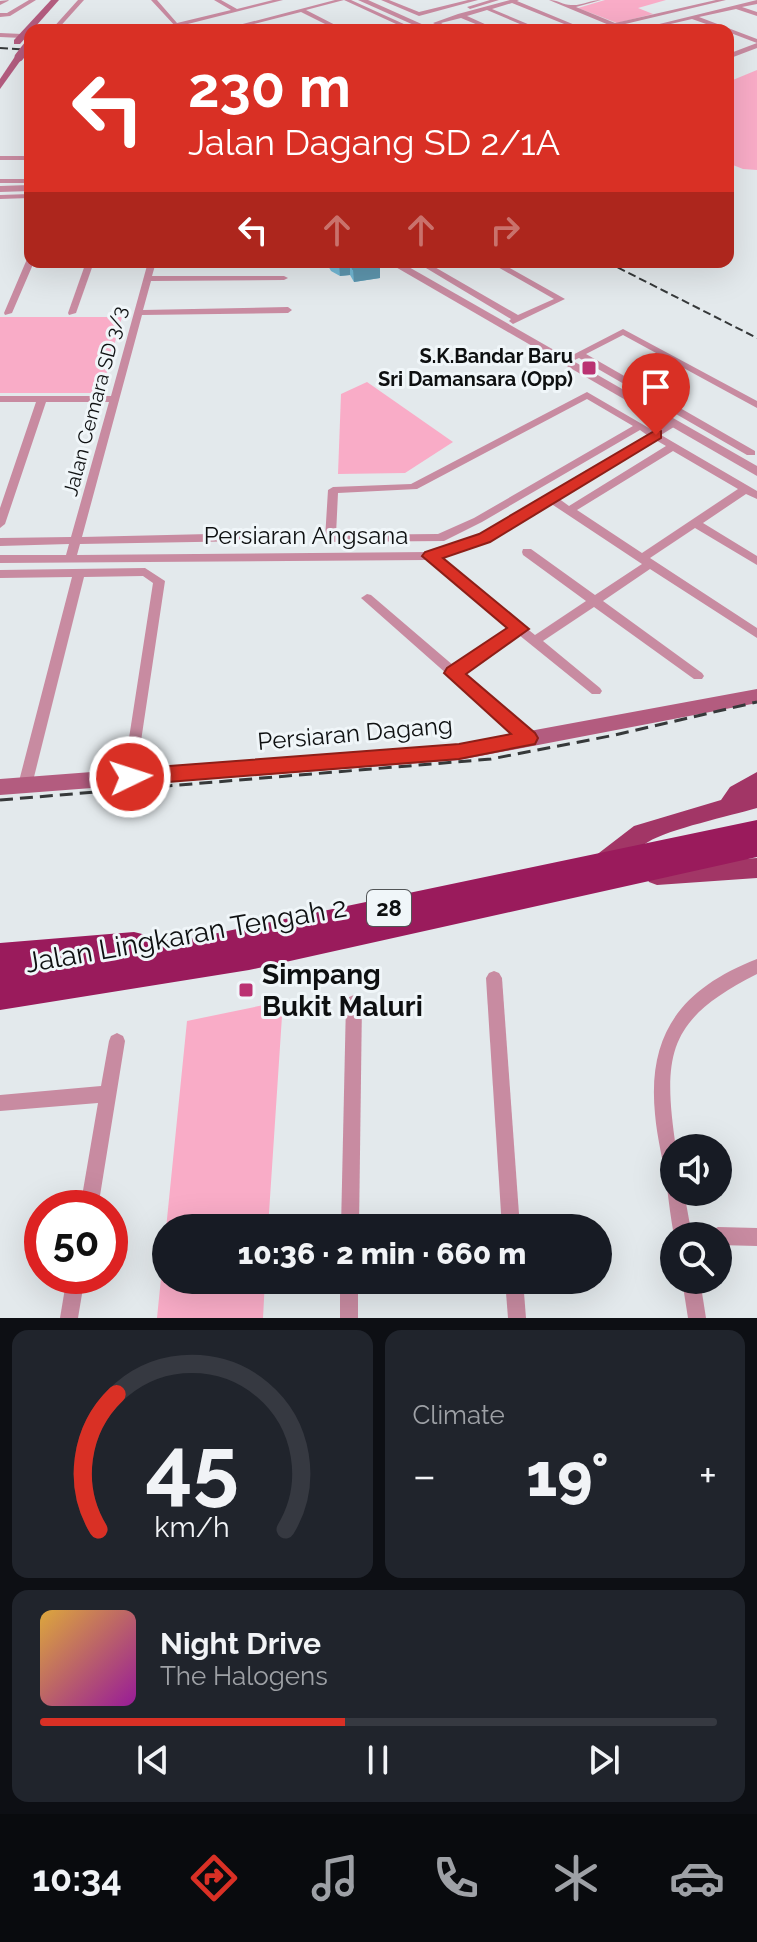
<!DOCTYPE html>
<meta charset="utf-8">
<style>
:root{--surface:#171b24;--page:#20242c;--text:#f1f3f6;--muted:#9ea1a6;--line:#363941;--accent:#d93025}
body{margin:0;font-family:Raleway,sans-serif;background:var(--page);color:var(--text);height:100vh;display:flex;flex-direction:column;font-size:30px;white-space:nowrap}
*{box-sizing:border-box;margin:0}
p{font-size:26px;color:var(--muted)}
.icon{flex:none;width:44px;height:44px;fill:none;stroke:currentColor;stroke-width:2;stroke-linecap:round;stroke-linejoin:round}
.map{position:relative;height:1318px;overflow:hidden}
.drawer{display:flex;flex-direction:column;gap:12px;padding:12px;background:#0d0f14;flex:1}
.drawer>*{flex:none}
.banner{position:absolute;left:24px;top:24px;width:710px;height:244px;border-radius:16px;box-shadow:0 8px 32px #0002;background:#d93025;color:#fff;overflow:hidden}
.tools{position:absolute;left:660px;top:1134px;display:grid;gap:16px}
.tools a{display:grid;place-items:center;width:72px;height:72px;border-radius:50%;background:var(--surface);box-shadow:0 8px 32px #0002;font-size:40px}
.speed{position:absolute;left:24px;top:1190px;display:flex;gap:16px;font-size:40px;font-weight:700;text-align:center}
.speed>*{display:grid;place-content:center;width:104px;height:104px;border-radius:50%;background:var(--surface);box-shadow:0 8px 32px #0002;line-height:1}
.speed .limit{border:12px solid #d22;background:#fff;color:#111}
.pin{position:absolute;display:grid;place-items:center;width:68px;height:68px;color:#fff;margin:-82px -34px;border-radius:50% 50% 50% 0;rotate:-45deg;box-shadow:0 0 8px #0007}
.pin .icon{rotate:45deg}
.me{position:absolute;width:88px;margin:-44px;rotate:86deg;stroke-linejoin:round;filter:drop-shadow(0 0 6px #0008)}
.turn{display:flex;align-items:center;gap:28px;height:168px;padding:0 32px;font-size:36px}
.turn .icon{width:104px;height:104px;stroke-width:2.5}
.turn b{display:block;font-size:56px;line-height:68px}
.lanes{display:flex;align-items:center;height:76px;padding:0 32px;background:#0003;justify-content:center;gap:40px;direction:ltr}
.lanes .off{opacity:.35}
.big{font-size:60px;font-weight:800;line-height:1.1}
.drawer .card{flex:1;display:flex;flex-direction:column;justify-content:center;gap:12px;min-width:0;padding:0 28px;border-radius:16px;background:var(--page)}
.drawer .dial{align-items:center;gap:0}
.dial svg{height:208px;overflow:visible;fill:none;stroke:var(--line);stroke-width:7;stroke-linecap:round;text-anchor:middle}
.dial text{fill:var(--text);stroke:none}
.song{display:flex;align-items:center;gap:24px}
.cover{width:96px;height:96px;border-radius:12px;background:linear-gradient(135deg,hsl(40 70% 55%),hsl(300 70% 35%))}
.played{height:8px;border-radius:4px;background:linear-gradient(90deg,var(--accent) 45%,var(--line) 45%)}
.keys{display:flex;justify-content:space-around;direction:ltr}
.heat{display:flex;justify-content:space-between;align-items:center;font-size:44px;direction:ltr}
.drawer .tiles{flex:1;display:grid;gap:12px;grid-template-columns:1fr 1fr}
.card:last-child{grid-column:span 2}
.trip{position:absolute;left:152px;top:1214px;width:460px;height:80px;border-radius:40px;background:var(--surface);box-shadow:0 8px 32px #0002;font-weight:800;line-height:80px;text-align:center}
.menu{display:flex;height:128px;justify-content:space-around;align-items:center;background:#090b0e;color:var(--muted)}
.menu .icon{width:56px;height:56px}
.menu .on{color:var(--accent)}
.menu b{font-size:36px;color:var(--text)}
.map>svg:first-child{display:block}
</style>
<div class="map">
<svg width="757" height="1318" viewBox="0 0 757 1318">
<rect width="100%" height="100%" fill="#e3e9ec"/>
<!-- green -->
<g fill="#f9acc7">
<polygon points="605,0 666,0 638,8 653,14 617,23 578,8"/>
<polygon points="757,70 757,170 743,169 728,163 728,82"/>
<polygon points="0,317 122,317 101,393 0,393"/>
<polygon points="367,382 453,442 405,473 338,474 341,394"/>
<polygon points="283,1001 268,1228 166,1228 166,1280 265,1280 263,1318 157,1318 187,1021"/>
</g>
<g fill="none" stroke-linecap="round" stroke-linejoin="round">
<!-- minor -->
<g fill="#c88ba1" fill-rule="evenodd">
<polygon points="9,0 8,1 0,5 0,1"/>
<polygon points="29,0 36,0 10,16 0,17 0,13 7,13"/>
<polygon points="78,0 84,0 57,30 51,30"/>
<polygon points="151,0 157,0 177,23 231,10 214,0 221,0 237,9 273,0 283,0 176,27"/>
<polygon points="335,0 351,0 417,30 409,30 344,0 306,10 345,30 337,30 301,12 230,30 220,30"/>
<polygon points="381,0 389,0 419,12 468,0 478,0 419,16"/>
<polygon points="490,0 499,0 470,9 467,7"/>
<polygon points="510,0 519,0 517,1 587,30 579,30 512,3 492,9 542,30 534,30 487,10 467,16 498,30 490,30 461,18 441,23 453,30 446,30 433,23 458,14"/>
<path d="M549 0C558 0 563 5 571 5 581 6 591 0 601 0L576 7 615 23 716 0H726L600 30H590L609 25Z"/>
<polygon points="757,0 757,4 742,7 757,12 757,16 736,9 699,17 757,39 757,43 728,32 728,30 723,30 692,19 645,30 635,30"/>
<polygon points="0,33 22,34 25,36 22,38 0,37"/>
<rect x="0" y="156" width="30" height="4"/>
<rect x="0" y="179" width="30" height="4"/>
<polygon points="30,194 30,198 0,199 0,195"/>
<polygon points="27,259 30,259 30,262 34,262 12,313 5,315 4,313"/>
<polygon points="86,262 94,262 76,313 69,315 68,313"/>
<path d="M148 262H156L152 276H284L288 278 284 280 151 281 143 310 288 307 292 310 288 313 142 315 82 537 252 533 257 537 252 541 80 544 77 555 429 552 480 535 647 435 640 430 482 522 444 541 326 542 325 539 328 490 333 487 411 484 587 392 654 431 671 421H677V425L661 435 757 491V499L746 494 703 523 757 556V565L695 528 650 558 757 628V638L650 569 603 601 702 673 704 676 702 679H694L594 607 543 641 600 688 602 691 600 694H592L519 635 462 673 534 734 535 738 534 742H524L361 598 367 594 371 595 454 666 512 629 427 560 0 563V555H66L69 544 0 546V538L71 537 109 402H46L5 524 0 528V508L36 402H0V396H111ZM587 399 633 426 474 518 438 534 336 535 338 493 417 489ZM654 439 666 446 569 506 558 498ZM673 451 738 489 642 553 577 510ZM550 503 642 564 595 595 531 549H523L522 552 523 555 586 601 535 635 438 557 488 541Z"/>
<polygon points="416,262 426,262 518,315 554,299 489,262 499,262 565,299 513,324 509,321 511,319"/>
<polygon points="623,329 757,401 757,408 623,335 586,354 755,451 755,455 747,455 579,358 566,364 561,361"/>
<polygon points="145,568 165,581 135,781 130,782 125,781 123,777 153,583 143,576 84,577 32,785 30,789 25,790 20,789 18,785 72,577 0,578 0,570"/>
<path d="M757 959V974C668 1019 662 1053 676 1148H674V1192H684L692 1236H674C671 1220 669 1203 667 1188 664 1163 657 1139 655 1114 647 1032 683 988 757 959Z"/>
<polygon points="494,971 499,973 502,978 520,1228 502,1228 486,978 489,973"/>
<polygon points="354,995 359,997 362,1002 359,1228 341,1228 346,1002 349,997"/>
<polygon points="117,1033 123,1036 125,1041 98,1208 80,1208 98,1103 0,1111 0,1095 101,1086 109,1041 111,1036"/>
<polygon points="718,1227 757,1228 757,1246 718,1245 718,1236 709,1236 712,1230"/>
<polygon points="67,1276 85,1276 78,1318 60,1318"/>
<rect x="340" y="1280" width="18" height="38"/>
<polygon points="505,1280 523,1280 526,1318 508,1318"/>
<polygon points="682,1280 700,1280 706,1318 688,1318"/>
</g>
<!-- tertiary -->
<g fill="#c88ba1" fill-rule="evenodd">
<polygon points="358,0 368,0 435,30 425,30"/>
<polygon points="757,43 757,48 728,59 728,54"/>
<polygon points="30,185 30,191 0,192 0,186"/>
<polygon points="387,262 400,262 757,466 757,476"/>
</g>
<!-- secondary -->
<g fill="#b35c7f" fill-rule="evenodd">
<polygon points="51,0 59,0 20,44 14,44 14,40"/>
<polygon points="16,55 23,57 0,89 0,79"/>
<polygon points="757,689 757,703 459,760 0,795 0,779 459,744"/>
</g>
<!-- primary -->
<g fill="#a23666" fill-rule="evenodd">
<path d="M757 772V808C730 816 669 829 648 842 631 852 615 878 595 870L591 863 595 856 634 826 721 800 730 787Z"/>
<polygon points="757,858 757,878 657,885 649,882 645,875 649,868 657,865"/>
</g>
<!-- trunk -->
<polygon fill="#9a1b5c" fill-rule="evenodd" points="757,820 757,857 249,970 0,1010 0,967 11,966 0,967 0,943 134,932 175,942"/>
<!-- rail-far1 -->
<g stroke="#36393a" stroke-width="2" stroke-dasharray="8 4" stroke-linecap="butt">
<polyline points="0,48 30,50"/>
<polyline points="607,262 757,338"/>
</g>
<!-- rail -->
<polyline stroke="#36393a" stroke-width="3" stroke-dasharray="13 7" stroke-linecap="butt" points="0,800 491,759 615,735 757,702"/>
<!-- secondary-bridge -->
<polyline stroke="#b35c7f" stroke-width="9" points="19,57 30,43"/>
</g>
<!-- wall -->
<polygon fill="#73b9d6" points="326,262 378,262 380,278 354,282 350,275 340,276 331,271"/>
<!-- shaded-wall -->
<g fill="#5e96ae">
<polygon points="350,262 350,275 340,276 339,264"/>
<polygon points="380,265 380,278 354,282 353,269"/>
</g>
<!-- building -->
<polygon fill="#86d7f9" stroke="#5e96ae" stroke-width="2" points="336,262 378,262 380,265 353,269 350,262 339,264"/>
<!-- route -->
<polygon fill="#d93025" stroke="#8d1f18" stroke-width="2" points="656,430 661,431 661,438 490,542 443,558 529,629 466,674 535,733 538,738 535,744 459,759 130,785 123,783 120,777 123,771 130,769 459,744 511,734 444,673 447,668 507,628 422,556 425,552 479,534"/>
<!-- markers -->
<g fill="#ba3272" stroke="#f0f6f9" stroke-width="3">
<rect x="581" y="360" width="16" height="16" rx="4"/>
<rect x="238" y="982" width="16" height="16" rx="4"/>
</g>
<g text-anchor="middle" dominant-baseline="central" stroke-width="6" stroke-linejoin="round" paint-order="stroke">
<!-- far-poi labels -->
<g font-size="20" font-weight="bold" fill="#0e1011" stroke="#f0f6f9" text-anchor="end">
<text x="573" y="356">S.K.Bandar Baru<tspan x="573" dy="23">Sri Damansara (Opp)</tspan></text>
</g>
<!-- far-street labels -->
<g font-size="20" fill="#0e1011" stroke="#f0f6f9">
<text transform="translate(95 401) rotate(-75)">Jalan Cemara SD 3/3</text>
</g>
<!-- shield labels -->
<rect fill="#f0f6f9" stroke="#525557" stroke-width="2" x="367" y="890" width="44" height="36" rx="6"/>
<g font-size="22" font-weight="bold" fill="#0e1011">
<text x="389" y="908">28</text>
</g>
<!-- street labels -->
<g font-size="24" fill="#0e1011" stroke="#f0f6f9">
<text x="306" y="535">Persiaran Angsana</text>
<text transform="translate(355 733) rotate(-5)">Persiaran Dagang</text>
</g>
<!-- near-street labels -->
<g font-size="28" fill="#0e1011" stroke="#f0f6f9">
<text transform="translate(186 935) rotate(-10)">Jalan Lingkaran Tengah 2</text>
</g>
<!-- near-poi labels -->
<g font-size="28" font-weight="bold" fill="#0e1011" stroke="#f0f6f9" text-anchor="start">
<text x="262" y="974">Simpang<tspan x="262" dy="32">Bukit Maluri</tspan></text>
</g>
</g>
</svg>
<div class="tools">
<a><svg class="icon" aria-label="sound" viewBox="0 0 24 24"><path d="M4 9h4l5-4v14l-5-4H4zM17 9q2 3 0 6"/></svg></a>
<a><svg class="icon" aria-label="search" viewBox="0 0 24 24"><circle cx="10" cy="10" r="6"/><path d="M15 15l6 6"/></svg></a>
</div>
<div class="speed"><div class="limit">50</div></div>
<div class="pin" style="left:656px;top:435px;background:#d93025"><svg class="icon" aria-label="arrive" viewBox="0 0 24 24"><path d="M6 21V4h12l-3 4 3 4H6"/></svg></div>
<svg class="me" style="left:130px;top:777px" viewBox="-20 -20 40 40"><circle r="17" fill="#d93025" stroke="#fff" stroke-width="3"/><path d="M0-11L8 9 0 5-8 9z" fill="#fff"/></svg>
<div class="trip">10:36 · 2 min · 660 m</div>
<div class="banner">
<div class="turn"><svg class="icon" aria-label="left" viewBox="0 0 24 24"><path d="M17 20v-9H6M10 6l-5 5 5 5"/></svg><div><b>230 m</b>Jalan Dagang SD 2/1A</div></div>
<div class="lanes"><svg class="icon" aria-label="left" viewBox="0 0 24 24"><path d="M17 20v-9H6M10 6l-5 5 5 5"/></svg><svg class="icon off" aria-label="ahead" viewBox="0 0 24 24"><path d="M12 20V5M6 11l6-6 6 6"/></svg><svg class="icon off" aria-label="ahead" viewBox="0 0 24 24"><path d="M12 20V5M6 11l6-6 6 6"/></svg><svg class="icon off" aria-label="right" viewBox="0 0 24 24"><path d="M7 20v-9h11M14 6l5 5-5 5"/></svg></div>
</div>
</div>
<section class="drawer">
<div class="tiles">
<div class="card dial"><svg viewBox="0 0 100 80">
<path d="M14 69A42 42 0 1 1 86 69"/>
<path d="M14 69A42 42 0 0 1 21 17" stroke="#d93025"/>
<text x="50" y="56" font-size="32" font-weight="700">45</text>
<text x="50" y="72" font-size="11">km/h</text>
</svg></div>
<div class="card"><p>Climate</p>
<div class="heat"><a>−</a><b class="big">19°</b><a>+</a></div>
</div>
<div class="card">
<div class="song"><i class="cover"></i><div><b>Night Drive</b><p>The Halogens</p></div></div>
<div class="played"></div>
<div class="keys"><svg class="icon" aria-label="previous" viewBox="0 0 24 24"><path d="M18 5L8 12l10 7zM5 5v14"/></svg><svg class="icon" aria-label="pause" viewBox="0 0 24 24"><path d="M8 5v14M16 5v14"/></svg><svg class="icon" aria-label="next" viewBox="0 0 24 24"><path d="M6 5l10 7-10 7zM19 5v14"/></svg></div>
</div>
</div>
</section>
<nav class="menu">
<b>10:34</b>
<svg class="icon on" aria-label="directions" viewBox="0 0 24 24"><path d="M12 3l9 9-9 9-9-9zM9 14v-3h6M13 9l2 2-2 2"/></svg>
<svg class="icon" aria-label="music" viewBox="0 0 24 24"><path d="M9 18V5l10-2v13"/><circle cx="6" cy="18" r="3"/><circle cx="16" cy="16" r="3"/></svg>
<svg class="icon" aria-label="phone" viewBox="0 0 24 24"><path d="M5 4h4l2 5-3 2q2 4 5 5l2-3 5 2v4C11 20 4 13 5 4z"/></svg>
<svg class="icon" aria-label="climate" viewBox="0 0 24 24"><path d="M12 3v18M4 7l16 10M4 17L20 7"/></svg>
<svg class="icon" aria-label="car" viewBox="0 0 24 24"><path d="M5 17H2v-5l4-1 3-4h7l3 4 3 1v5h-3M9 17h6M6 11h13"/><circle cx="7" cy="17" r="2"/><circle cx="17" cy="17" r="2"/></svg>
</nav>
